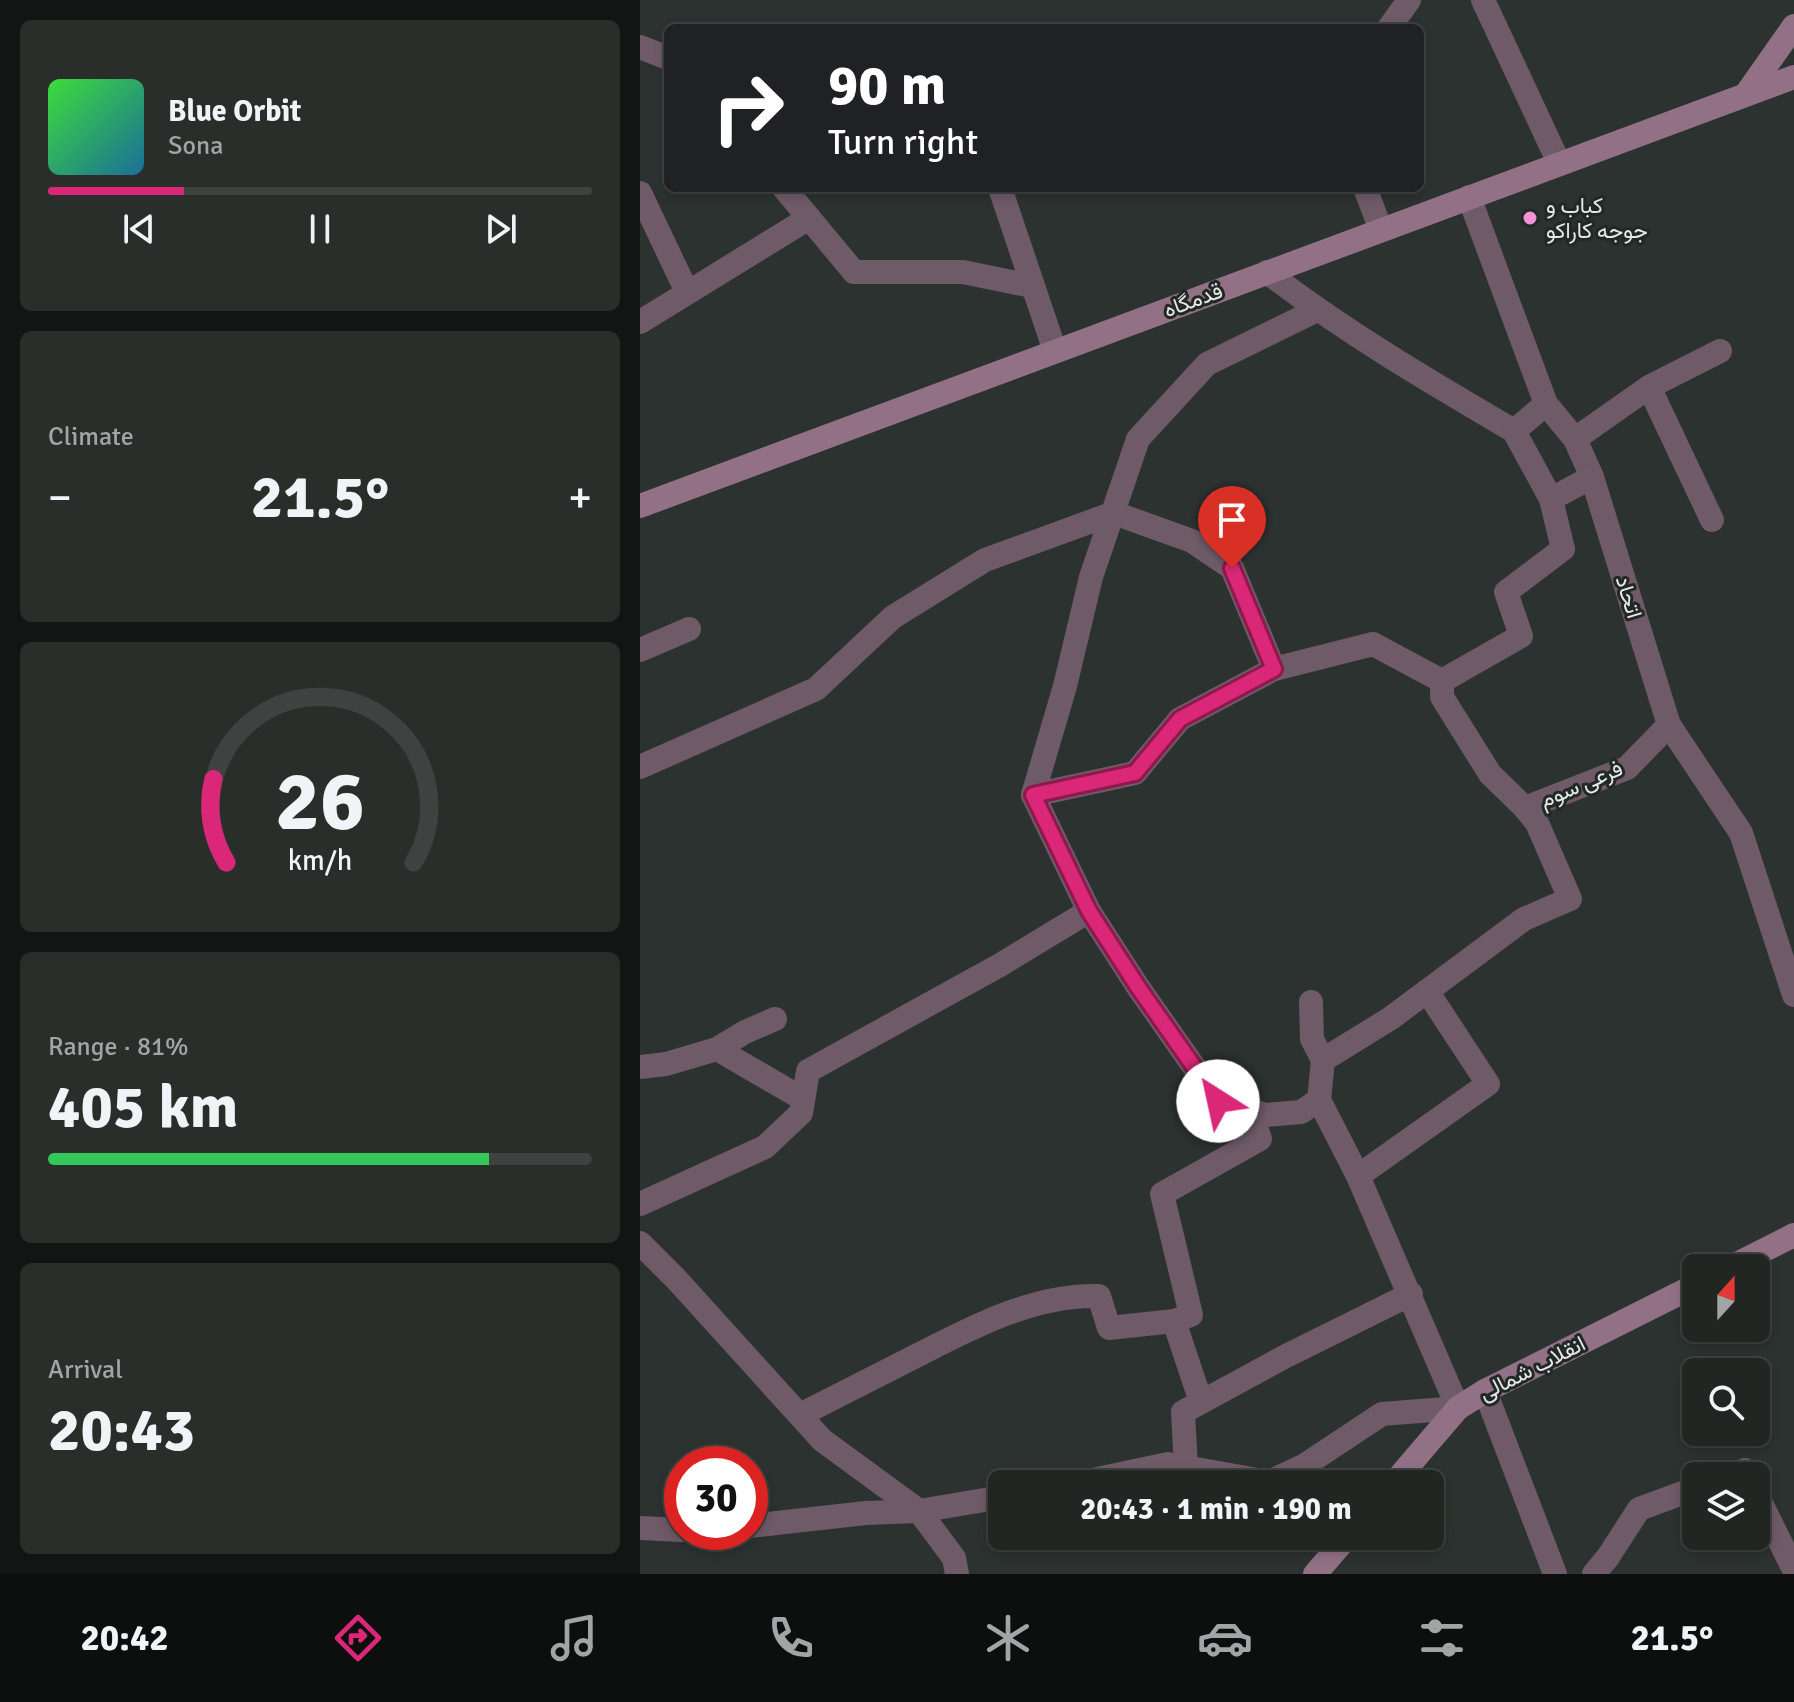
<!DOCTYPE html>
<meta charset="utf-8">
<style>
:root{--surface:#212623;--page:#292e2b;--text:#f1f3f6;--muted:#a2a5a6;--line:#3e4341;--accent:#db2777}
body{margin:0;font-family:Signika,Vazirmatn,sans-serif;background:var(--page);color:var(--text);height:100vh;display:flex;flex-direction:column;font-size:30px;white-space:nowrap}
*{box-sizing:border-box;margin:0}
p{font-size:26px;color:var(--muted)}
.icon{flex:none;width:44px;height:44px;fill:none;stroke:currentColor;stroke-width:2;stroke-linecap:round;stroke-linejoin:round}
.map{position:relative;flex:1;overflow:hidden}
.side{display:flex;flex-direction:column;gap:20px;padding:20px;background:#121513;width:640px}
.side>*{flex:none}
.guide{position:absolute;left:24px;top:24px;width:760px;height:168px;border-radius:12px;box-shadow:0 4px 12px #0003,0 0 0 2px var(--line);background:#202124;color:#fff;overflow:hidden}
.needle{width:52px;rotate:21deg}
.tools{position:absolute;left:1042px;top:1254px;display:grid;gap:16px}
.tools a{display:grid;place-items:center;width:88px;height:88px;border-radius:12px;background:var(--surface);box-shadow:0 4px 12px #0003,0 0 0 2px var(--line);font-size:40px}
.speed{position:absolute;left:24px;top:1446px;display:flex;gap:16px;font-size:40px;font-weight:700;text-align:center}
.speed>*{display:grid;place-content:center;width:104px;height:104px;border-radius:50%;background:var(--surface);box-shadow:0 4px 12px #0003,0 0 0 2px var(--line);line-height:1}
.speed .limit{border:12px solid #d22;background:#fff;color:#111}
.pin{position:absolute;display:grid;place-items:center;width:68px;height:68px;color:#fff;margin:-82px -34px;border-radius:50% 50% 50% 0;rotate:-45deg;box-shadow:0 0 8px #0007}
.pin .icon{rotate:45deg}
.me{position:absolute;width:88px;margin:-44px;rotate:325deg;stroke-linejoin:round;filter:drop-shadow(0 0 6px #0008)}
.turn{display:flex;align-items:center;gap:28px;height:168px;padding:0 32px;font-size:36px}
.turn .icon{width:104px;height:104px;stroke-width:2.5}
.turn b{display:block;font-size:56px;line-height:68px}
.big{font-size:60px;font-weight:700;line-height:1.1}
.side .tile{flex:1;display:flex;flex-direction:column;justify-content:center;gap:12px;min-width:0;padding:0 28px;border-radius:12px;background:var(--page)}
.side .dial{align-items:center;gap:0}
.dial svg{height:208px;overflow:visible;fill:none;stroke:var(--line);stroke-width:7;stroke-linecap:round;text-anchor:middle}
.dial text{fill:var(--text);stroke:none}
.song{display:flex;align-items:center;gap:24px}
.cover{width:96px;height:96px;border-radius:12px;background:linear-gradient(135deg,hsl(120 70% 55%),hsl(200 70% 35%))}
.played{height:8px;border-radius:4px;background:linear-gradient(90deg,var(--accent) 25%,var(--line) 25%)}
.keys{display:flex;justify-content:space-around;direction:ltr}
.heat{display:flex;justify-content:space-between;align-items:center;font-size:44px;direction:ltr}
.charge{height:12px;border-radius:6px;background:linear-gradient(90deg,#34c759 81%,var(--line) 0)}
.trip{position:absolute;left:348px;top:1470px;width:456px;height:80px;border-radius:12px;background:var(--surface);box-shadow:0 4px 12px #0003,0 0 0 2px var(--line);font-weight:700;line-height:80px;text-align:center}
.dock{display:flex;height:128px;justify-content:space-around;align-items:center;background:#0d0f0e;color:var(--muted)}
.dock .icon{width:56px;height:56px}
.dock .selected{color:var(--accent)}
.dock b{font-size:36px;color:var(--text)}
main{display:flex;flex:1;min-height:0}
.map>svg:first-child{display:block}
</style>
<main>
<section class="side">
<div class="tile">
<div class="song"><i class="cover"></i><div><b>Blue Orbit</b><p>Sona</p></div></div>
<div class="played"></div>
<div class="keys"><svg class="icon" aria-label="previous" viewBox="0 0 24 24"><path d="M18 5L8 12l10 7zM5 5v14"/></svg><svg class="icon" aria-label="pause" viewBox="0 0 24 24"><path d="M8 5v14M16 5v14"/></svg><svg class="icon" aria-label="next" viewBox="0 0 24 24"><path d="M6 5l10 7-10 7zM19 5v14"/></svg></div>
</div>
<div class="tile"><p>Climate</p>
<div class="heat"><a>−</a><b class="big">21.5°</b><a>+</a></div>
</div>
<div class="tile dial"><svg viewBox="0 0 100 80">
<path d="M14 69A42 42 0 1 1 86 69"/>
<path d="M14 69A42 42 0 0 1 9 37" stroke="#db2777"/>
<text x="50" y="56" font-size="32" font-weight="700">26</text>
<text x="50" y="72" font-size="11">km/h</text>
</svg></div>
<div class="tile"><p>Range · 81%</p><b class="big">405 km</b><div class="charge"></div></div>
<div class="tile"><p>Arrival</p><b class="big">20:43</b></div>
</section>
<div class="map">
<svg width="1154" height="1574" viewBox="0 0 1154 1574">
<rect width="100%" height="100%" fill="#2c322f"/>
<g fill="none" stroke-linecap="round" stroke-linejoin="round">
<!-- street -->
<g stroke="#6f5a68" stroke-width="24">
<polyline points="843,0 919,163"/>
<polyline points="749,28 769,0"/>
<polyline points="0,47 28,58"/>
<polyline points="144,188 214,272 323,272 392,286"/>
<polyline points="360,188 415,351"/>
<polyline points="725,188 741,230"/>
<polyline points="0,193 47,292"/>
<polyline points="829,197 906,404 935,439 952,477 1029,725 1101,833 1154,995"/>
<path d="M627 272C705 332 789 381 874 431L906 404"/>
<polyline points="0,322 169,218"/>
<polyline points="1009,387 1072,520"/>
<polyline points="874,431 911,499"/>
<polyline points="935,439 1009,387 1080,351"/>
<polyline points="0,650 49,629"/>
<polyline points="634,669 733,644 802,681 881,636 866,592 923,549 911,499 952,477"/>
<polyline points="0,767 176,689 253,617 345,560 474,513 552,541 592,568 634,669 540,719 495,773 393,795"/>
<polyline points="885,808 987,768 1029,725"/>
<polyline points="671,1002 672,1039 683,1060"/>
<polyline points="77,1049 105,1032 135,1019"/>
<polyline points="0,1067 26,1064 77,1049 163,1099"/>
<polyline points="679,1100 683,1060 751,1018 884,919 930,899 897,823 885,808 850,774 802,697 802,681"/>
<polyline points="718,1176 848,1084 787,991"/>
<polyline points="0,1204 125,1147 161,1113 168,1071 360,965 449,911"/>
<polyline points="0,1243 37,1280 182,1440 279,1511 314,1558 317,1574"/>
<polyline points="845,1391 915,1574"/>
<polyline points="561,1402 534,1321 551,1315 522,1194 620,1139 610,1110"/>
<path d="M160 1415C198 1396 236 1376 274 1357 331 1328 393 1294 459 1296L469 1328 534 1321"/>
<polyline points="546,1468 543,1412 646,1356 771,1294"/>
<polyline points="1088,1476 1105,1470 1108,1476"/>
<polyline points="434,1484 528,1464 629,1482 665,1465 742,1414 818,1408 718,1176 679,1100 661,1112 626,1115 578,1101 498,987 449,911 393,795 425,686 451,577 498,439 567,364 677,310"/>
<polyline points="1116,1493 1154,1570"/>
<polyline points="110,1526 226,1513 279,1511 362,1497"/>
<polyline points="0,1528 42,1530"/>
<polyline points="954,1574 968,1557 999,1509 1056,1488"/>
</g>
<!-- secondary -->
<g stroke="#927187" stroke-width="24">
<polyline points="1107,93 1154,26"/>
<polyline points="0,506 1154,77"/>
<polyline points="1089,1268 1154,1235"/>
<polyline points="753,1484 818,1408 845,1391 1056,1285"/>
<polyline points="675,1574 708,1536"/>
</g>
</g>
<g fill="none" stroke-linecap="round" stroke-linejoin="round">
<!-- route casing -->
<g stroke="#8e194d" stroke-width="20">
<polyline id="route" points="578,1101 498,987 449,911 393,795 495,773 540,719 634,669 592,568"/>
</g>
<!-- route -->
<use href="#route" stroke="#db2777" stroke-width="14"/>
</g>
<!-- markers -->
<circle fill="#f391d5" stroke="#222825" stroke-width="3" cx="890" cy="218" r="8"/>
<g text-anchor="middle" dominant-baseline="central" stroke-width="6" stroke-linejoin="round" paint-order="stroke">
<!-- poi labels -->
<g font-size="22" fill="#e5e9e7" stroke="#222825" text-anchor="start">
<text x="906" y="205">کباب و<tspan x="906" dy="25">جوجه کاراکو</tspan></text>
</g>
<!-- street labels -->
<g font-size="22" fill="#e5e9e7" stroke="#222825">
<text transform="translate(553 300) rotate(-20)">قدمگاه</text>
<text transform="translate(989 597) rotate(73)">اتحاد</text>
<text transform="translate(941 784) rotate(-23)">فرعی سوم</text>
<text transform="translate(892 1368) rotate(-27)">انقلاب شمالی</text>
</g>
</g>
</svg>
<div class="tools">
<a><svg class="needle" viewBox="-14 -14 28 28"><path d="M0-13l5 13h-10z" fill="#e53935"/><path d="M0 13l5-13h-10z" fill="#a2a5a6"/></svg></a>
<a><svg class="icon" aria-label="search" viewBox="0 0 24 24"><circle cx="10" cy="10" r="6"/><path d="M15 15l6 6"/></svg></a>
<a><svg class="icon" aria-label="layers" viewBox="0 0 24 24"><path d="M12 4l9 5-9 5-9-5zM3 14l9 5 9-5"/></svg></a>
</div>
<div class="speed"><div class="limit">30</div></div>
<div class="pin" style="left:592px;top:568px;background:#d93025"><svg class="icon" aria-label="arrive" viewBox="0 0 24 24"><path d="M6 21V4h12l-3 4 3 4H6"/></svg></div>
<svg class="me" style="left:578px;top:1101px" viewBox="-20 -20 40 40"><circle r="19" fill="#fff"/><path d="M0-13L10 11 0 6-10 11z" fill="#db2777"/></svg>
<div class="trip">20:43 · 1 min · 190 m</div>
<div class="guide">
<div class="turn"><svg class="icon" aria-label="right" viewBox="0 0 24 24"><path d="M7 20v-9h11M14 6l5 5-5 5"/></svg><div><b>90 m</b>Turn right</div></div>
</div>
</div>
</main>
<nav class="dock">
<b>20:42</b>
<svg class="icon selected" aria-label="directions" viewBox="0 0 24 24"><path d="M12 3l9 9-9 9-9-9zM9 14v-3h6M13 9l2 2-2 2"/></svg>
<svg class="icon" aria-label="music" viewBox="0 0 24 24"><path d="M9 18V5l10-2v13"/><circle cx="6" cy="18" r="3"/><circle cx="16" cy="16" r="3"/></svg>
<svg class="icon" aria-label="phone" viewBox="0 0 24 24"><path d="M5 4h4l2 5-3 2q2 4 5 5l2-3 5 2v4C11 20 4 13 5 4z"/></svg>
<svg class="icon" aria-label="climate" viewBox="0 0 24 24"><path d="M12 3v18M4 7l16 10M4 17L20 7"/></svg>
<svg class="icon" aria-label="car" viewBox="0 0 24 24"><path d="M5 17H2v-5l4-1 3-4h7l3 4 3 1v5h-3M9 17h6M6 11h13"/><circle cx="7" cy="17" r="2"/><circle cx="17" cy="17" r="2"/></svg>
<svg class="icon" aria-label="filters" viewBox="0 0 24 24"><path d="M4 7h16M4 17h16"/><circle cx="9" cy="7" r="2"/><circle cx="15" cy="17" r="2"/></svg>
<b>21.5°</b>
</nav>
